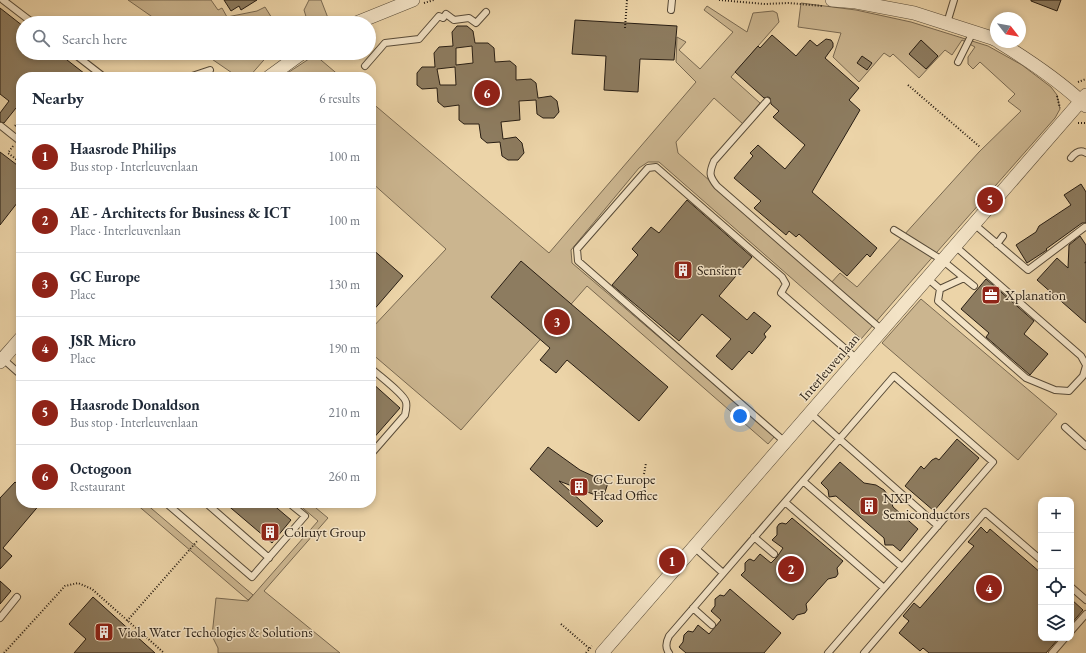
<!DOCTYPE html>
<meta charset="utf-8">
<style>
:root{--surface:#fff;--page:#f6f6f7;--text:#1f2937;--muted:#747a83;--line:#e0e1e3;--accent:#8f2418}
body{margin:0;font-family:"EB Garamond",serif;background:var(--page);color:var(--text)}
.controls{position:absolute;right:12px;bottom:12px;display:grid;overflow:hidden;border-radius:8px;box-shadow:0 2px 6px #0003}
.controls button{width:36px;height:36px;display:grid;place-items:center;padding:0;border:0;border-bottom:1px solid var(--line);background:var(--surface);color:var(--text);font:20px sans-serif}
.compass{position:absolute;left:990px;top:12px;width:36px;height:36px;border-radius:50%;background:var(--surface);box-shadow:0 2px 6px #0003;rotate:121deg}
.you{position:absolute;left:740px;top:416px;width:14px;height:14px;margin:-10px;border:3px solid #fff;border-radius:50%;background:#1a73e8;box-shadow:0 0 0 6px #1a73e833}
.badge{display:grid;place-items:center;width:26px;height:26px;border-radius:50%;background:var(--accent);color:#fff;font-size:13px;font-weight:700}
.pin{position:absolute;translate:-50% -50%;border:2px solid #fff;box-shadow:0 1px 4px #0006}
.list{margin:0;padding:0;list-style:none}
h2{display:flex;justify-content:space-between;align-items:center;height:52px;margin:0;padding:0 16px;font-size:17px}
h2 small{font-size:13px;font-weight:400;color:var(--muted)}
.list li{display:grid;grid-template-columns:26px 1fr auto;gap:12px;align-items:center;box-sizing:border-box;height:64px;padding:0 16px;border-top:1px solid var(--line)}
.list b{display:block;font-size:15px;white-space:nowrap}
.list p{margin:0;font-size:13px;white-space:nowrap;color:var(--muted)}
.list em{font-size:13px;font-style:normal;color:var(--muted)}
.icon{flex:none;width:22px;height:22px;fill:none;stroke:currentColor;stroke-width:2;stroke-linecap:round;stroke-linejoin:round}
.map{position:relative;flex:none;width:1086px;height:653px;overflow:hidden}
.search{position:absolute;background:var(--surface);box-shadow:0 2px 6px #0003;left:16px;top:16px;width:360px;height:44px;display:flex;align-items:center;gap:10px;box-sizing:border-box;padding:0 14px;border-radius:22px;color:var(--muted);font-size:15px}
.panel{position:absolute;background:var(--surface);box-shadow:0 2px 6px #0003;left:16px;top:72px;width:360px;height:436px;border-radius:16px}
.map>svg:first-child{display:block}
.green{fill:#cbb58f;stroke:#796951}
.building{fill:#8d7c60;stroke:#271d13;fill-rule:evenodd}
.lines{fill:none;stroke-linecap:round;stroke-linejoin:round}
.service-casing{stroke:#584b38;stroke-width:8}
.minor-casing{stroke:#584b38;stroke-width:14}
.path{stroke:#271d13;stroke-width:2;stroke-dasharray:1 2;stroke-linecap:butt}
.service{stroke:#f3e3c6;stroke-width:6}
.minor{stroke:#f3e3c6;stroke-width:13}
.labels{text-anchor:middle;stroke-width:3;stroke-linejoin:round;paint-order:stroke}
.poi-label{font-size:14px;fill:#271d13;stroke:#f3e3c6;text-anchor:start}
.street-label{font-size:14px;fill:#271d13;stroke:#f3e3c6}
</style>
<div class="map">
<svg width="1086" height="653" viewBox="0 0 1086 653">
<rect width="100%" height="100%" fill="#ecd4a8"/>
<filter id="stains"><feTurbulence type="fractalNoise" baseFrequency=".005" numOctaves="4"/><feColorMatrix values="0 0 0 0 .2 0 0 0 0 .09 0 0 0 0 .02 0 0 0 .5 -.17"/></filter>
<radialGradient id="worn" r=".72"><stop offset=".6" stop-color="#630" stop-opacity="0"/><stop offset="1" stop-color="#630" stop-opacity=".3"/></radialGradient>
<path class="green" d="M128 0H211L218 10 222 8 227 17 257 11 265 7 275 23H161Z
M309 0H321L328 18 321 23H308L304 10Z
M801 3 856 10 911 22 988 46 1022 65 1051 87 1057 95 1060 109 1055 118C990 192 925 265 861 339L659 162H648L639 168 571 250 572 263 775 436 768 444 587 286 461 430 371 353V329L446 249 371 182V102L549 253 696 82 676 62 677 37 686 42 679 50 700 69 733 32 704 10 707 6 747 32 753 13 773 11 777 13 779 22 731 77 760 103 743 124 714 98 676 142 678 153 829 285 840 273 857 287 979 152 1021 111 1008 101 1015 94 980 62 973 69 968 64V57L975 47 962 40 952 55 945 50 919 78 893 54 890 57 884 53 859 82 833 57 841 33 798 27Z
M203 53H270L249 77H238Z
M315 55 341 77H282L286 74Z
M921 299 1057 414 1018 460 882 343Z
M135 503H145L253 595 248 600Z
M297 503H310L328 518 264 591 340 653H218V648L212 636 216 598 248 601 318 521Z"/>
<path class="building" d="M224 0H257L241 10 239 6 231 11Z
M1031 0H1061L1057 11 1031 1Z
M0 8 23 26V53H58L89 77H21V112L16 108 4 123 0 122V113L9 101 0 94Z
M575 20 677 26 674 60 640 59 638 92 604 90 606 56 572 54Z
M457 26H467L473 31 475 43H488L494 48 495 62 510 61 516 66V80L531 79 536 83 538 98 551 96 557 101 559 112 554 118H543L537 114 536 100 519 101 520 120 501 122 503 139 516 137 522 143 524 153 518 160H508L502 156 500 142 487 143 481 138 479 124H464L459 120V105L444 107 438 102 437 88 422 89 417 85V73L422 67H435L434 53 439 47 453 46 452 32ZM472 46 473 63 456 65V48ZM455 67 456 85H440L437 69Z
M772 35 796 56 810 40 817 46 826 39 831 40 833 43V47L825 58 859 88 849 100 860 110 812 192 877 248 870 257 867 254 847 276 799 234 796 237 789 231 786 235 754 208 761 201 734 178 753 156 750 153 758 145 785 169 805 145 773 117 779 111 771 104 770 98 768 97 764 98 735 72 758 46 760 48Z
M921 40 938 56 926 69 909 54Z
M862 56 872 63 867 70 857 63Z
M0 152 21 168V198L0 225Z
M1081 184 1086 192V223H1082L1046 249 1047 250 1027 263 1016 245 1036 232 1039 226 1071 205 1064 195Z
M687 200 752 257 719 296 747 320 754 312 771 326 764 334 766 337 752 354 749 351 732 370 716 356 731 339 702 314 679 341 612 285 638 255 632 249 651 227 659 233Z
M1080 236 1086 245V323L1037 280 1057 258 1068 268 1069 245Z
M371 248 403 276 371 313Z
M521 261 668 387 639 421 567 360 556 373 540 360 550 348 491 297Z
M986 279 1034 321 1024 334 1048 354 1030 375 986 337 989 333 961 309Z
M371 382 400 408 371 441Z
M957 439 979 458 934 511 905 486 921 466 924 469 932 460 936 458 939 460Z
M548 447 580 470 608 483 603 498 559 481 603 521 597 527 530 469Z
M840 462 864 483 876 485 884 490 890 498 893 507 918 529 900 551 893 545H885L884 538 836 496 829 497 828 490 821 483Z
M15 482 21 487V503H41L3 548 12 556 0 569V498Z
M225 503H271L291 520 272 543Z
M792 518 843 561 837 568 838 574 836 577 828 579 806 604 807 610 805 613 797 615 793 620 741 575 745 571V563L748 560 750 559 754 561 760 554 771 563 777 557 783 548 772 540 777 535V527L779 524 782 523 786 524Z
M981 527 987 533 990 529 1041 573V638H1059L1046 653H929L923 648 920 651 899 633 909 621 903 616 914 603 920 608 974 546 968 542Z
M0 581 11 591 0 604Z
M730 589 781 633 764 653H686L679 647 683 642 684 635 688 631 693 632 698 625 709 634 721 620 711 611 715 606V599L720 595 724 596Z
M93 597 155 653H74L86 639 69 624Z
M1071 599 1083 610 1071 624Z"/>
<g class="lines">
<defs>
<path id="service" d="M3 0 33 23
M671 10 672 0
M947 23 954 0
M73 53 104 77
M958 62 973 32
M365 66 385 43 419 39 439 16 443 18 446 14 454 20 469 18 476 23 486 12
M189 77 210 70
M767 101 714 161C709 173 709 176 717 186L882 330
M1 126 21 142
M1071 158C1075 153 1080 149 1086 153
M974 224 1028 270 1085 227
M894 230 942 260 964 278 940 289 938 301 1026 378 1055 390 1069 391 1083 376 1086 366
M997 244 1003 236
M955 246 1081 356 1086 365
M927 278 940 289
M964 278 974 286
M3 359 21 375
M371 368C378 375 404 394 406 402 407 406 406 411 405 415L371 454
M810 413 938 526
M1065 427 1086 446
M785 442 578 261 577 249 648 168 656 167 782 277 786 284 781 293 857 359
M803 481 902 567
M785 502 884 588
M166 503 252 577 305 516 289 503
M206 503 269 558
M754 537 774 554
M694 547 723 573
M1071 587 1086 600
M693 608 712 625
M0 618 17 597
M1071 631 1086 614
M669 653C665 648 666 642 669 636L894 376 993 462 828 653
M864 653 985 512 1041 560
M1052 653 1065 638"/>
<path id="minor" d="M832 0 856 2 914 13 992 38 996 40
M356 23 413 0
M999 42C1030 61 1060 81 1086 106
M269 77 302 53
M0 362 21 338
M602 653 1086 95"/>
</defs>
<use href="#service" class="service-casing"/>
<use href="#minor" class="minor-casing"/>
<path class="path" d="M719 0 765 4 788 3 822 6
M424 3 434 0
M338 23 345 19
M625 28 627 0
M313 56 318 53
M1078 82 1086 79
M908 85 980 147
M1057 96 1060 108
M1078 123H1086
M15 126 21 119
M13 146 8 153 21 163
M1085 262 1086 263
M644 474 646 463
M127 621 198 540
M561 624 590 649
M4 653 65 586 78 583 92 589 164 653
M586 653 592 646"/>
<use href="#service" class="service"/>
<use href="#minor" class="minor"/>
</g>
<defs>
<symbol id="building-square" viewBox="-11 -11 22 22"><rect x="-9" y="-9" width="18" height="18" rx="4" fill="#8f2418" stroke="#f3e3c6"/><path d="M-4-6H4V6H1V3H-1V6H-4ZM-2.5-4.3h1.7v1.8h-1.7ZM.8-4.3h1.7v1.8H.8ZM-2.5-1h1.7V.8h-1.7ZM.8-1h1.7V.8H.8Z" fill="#fff"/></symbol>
<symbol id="office-square" viewBox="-11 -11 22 22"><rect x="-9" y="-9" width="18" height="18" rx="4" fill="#8f2418" stroke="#f3e3c6"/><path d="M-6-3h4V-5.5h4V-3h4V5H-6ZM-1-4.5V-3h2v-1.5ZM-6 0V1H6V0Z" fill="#fff"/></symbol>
</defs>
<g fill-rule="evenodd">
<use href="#building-square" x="672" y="259" width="22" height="22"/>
<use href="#office-square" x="980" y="284" width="22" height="22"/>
<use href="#building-square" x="568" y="476" width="22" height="22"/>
<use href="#building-square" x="858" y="495" width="22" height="22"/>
<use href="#building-square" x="259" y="521" width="22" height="22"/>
<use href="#building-square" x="93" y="621" width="22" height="22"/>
</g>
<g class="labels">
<g class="poi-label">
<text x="697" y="275">Sensient</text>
<text x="1005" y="300">Xplanation</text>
<text x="593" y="484">GC Europe<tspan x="593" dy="16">Head Office</tspan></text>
<text x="883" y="503">NXP<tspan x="883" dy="16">Semiconductors</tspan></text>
<text x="284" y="537">Colruyt Group</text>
<text x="118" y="637">Viola Water Techologies &amp; Solutions</text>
</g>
<g class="street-label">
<text transform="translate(829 367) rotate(-49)" y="5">Interleuvenlaan</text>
</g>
</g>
<rect width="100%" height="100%" filter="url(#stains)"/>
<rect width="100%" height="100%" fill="url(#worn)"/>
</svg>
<div class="controls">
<button>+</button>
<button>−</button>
<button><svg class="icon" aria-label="locate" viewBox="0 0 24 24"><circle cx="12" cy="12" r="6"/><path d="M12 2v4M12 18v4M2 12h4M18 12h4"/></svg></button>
<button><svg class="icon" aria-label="layers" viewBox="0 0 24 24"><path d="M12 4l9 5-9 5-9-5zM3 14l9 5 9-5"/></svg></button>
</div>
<svg class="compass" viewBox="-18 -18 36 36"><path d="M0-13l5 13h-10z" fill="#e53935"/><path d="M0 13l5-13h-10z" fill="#747a83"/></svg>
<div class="you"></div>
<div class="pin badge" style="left:672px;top:561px">1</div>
<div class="pin badge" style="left:791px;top:569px">2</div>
<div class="pin badge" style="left:557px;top:322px">3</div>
<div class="pin badge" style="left:989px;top:588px">4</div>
<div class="pin badge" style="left:990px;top:200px">5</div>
<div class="pin badge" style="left:487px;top:93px">6</div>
<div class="search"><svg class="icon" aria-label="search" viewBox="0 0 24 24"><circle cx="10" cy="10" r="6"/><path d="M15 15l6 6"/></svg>Search here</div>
<section class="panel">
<h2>Nearby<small>6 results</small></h2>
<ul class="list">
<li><span class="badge">1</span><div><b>Haasrode Philips</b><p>Bus stop · Interleuvenlaan</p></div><em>100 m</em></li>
<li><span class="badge">2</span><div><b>AE - Architects for Business &amp; ICT</b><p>Place · Interleuvenlaan</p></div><em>100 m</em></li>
<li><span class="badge">3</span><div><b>GC Europe</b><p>Place</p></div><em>130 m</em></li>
<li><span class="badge">4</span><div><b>JSR Micro</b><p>Place</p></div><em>190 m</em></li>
<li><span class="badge">5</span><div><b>Haasrode Donaldson</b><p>Bus stop · Interleuvenlaan</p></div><em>210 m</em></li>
<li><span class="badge">6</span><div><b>Octogoon</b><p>Restaurant</p></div><em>260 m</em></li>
</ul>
</section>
</div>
